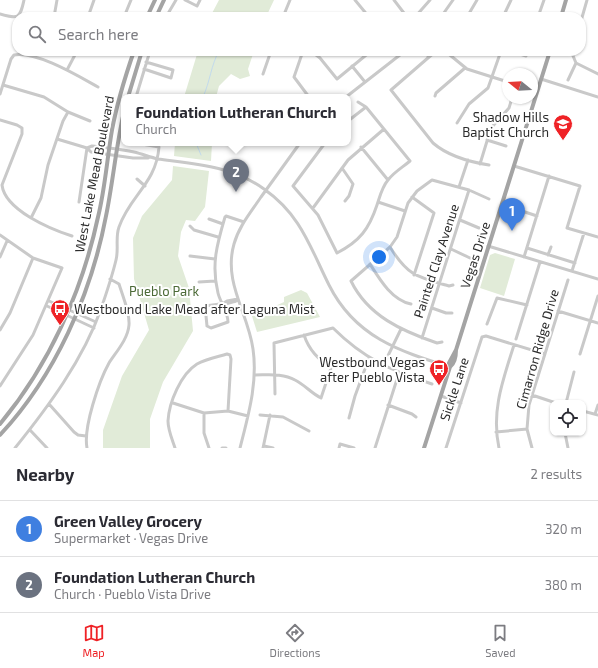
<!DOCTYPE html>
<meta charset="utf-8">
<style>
:root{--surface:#fff;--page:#f7f7f7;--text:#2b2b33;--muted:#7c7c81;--line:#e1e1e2;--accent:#ef2226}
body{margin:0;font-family:"Exo 2",sans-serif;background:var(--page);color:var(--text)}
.controls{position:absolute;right:12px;bottom:12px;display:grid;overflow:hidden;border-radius:8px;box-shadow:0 1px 3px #0004}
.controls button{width:36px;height:36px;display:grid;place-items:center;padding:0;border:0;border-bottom:1px solid var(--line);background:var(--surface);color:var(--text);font:20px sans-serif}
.compass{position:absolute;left:502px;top:68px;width:36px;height:36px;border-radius:50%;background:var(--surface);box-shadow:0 1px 3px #0004;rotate:288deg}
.you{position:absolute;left:379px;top:257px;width:14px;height:14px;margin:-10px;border:3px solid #fff;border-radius:50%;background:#1a73e8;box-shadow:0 0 0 6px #1a73e833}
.badge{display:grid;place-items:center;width:26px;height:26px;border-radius:50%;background:var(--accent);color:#fff;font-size:13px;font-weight:700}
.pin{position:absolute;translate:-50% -33px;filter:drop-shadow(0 1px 2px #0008)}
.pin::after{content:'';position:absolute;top:21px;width:14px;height:12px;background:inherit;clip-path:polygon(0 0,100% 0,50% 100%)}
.popup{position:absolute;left:121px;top:94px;width:230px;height:52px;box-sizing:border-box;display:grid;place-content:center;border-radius:8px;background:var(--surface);filter:drop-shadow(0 1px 3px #0005);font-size:13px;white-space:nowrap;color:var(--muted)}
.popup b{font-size:15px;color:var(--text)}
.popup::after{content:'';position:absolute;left:50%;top:100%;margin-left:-8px;border:8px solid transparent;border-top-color:var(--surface)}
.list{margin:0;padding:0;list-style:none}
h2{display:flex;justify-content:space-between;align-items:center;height:52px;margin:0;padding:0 16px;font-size:17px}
h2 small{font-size:13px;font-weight:400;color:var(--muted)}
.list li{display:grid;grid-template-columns:26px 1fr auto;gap:12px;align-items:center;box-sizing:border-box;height:56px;padding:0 16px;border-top:1px solid var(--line)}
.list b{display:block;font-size:15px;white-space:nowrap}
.list p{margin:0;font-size:13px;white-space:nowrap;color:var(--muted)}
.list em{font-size:13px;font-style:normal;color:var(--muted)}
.icon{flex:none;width:22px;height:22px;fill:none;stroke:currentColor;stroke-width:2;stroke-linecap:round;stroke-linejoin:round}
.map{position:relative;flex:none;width:598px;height:448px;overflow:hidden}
.search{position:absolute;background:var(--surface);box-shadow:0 1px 3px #0004;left:12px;right:12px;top:12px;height:44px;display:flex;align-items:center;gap:10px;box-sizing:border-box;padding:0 14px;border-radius:16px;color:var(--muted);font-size:15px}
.sheet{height:164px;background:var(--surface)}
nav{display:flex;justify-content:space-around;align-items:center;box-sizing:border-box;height:56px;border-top:1px solid var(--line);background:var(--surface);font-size:11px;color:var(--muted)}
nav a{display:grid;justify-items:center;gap:2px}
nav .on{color:var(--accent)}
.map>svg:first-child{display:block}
.green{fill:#e1ebd8}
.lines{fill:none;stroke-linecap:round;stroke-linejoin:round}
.stream{stroke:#c2daed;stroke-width:1}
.minor{stroke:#c9c9c9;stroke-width:3}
.major{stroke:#a4a4a4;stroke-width:4}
.labels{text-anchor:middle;stroke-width:4;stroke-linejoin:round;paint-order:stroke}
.poi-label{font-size:13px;fill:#2c2c2c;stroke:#fff;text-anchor:end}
.street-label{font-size:13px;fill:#2c2c2c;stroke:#fff}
.park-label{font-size:13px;fill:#4c6a37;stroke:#fff}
</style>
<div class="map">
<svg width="598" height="448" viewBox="0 0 598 448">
<rect width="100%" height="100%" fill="#fff"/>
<path class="green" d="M219 0H274L266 17H210Z
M198 51H254L248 69 250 76 240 79 231 74 219 86 216 97H184Z
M175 143H212L211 161 174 156Z
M173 166 209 171 205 207 195 221 186 220 181 232 178 256 189 288 193 331 163 382 150 419V448H103V430L122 376 149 330 134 279 133 238 142 216 172 180Z
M495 253 515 259 504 296 480 288 490 255Z
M301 290 307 293 320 317 257 332 251 313 256 311 258 314 284 302V297Z"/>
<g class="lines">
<path class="stream" d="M203 97C210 82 211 65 219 51
M196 143 201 155"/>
<path class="minor" d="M185 0 197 6 200 0
M355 0 369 17
M394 0 407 17
M562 13 575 17
M0 14C18 19 20 19 24 0
M54 17 57 0
M88 17 94 0
M124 17 131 0
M166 17 176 0
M283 17 290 0
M415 17 430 0
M441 17 453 0
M467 17 477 0
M503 17 511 0
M538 17 544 0
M581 21 587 0
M103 51H108
M303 51 294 77 309 97
M311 51 320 58 337 79 371 51
M424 51 429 57
M436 51 391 90 433 143C448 156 470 162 489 165
M445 51 467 69 508 82
M511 51 526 56 528 51
M576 63 598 74
M352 66 365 82
M144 69 171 78 173 70 146 62
M67 70 77 51
M263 74 271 51
M541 79 598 97
M568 80 576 63 571 51
M3 85 44 97 68 112 90 121
M0 94 11 59 14 55C37 51 78 76 98 87
M435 96 436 93 465 68
M136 97 150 51
M346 97 405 51
M0 120 17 125 22 128V134L2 185C5 210 50 229 72 236
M348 121 366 107
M457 123 469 104 488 88 501 51
M57 139 87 148 91 152 133 158H148
M487 140 506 146
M325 143 293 186 318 215 337 253C360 241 369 229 377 205 380 196 382 187 388 180 394 172 403 167 410 161L366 107 358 102
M361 147 388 180
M87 148 92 146C106 148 121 149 134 152 142 154 150 157 158 159 195 164 232 166 264 189 301 215 310 247 329 285 355 337 399 351 450 367
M480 164 491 128 509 108 512 98
M514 166 580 186 567 228 598 237
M342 168 353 184 349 196 345 201
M137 179 145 186
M459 187 468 160
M412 197 434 213 414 275
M79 202 87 148
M378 202 405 211
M313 208 348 160 384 129
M519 210 537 216
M31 218 41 198 48 165 63 121 68 112
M209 219 223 224
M460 220 479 228
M190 226 194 230 218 237
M0 235 33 258 62 268 33 335 0 386
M488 246 598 279
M390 247C408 276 417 277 449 286L453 285
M527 248 575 263
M451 249 470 258
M548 255 551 247
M190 256 215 259
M0 257 7 241
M524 257 549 176
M370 264C380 280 392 300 411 304
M572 271 584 233
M199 282 215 281
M238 299 236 301C230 303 226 305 220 304L205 306 207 326 211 328 228 322C228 312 220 302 218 293 211 265 217 244 225 217L226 216 244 222
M49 301 96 322
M222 304 227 301 238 299
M47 306 94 328
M432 308 446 313H452
M558 311 598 323
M487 324 497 298 527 305
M0 330 10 313 33 258
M422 338 469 190
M516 339 540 262
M442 342 437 343C402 331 368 316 351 281L390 247 397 237 408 203 417 191 432 180 469 190 489 199
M580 354 598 296
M383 366 401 329
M255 375C268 375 283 373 295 380 305 385 311 393 321 398L331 368C318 359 309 350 304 335
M275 394 274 343 333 328C364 359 392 371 432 384
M532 395 556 403
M441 396 461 403
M173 403 204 413 228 411 248 416
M566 403 574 372
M49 404 74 432 78 435 86 436
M388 405 412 414 416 417
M583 411 598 415
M204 413V433L209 448
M595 414 598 405
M260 415 283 417 309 431
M349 418 355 396 369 358
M30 430 47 448
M496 432 527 429
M565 433 568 448
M264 446 273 448
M15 448C48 407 83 360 101 309 106 294 112 277 116 260 119 249 115 238 119 227 130 195 156 184 159 147L136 143
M87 448C83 428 99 381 109 363 116 352 128 339 129 325 130 312 123 297 119 284L110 279
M175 448C172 439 168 430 168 421 169 402 181 374 197 364 206 359 217 357 227 354L230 355 231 359 228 411
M222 448H226
M240 448C248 416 258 383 253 349 248 313 223 282 234 244 239 226 251 212 261 197 274 179 287 161 300 143
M263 448 270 415
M339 448 340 444 354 448
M375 448 399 373
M446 448 482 337 486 336 545 354
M499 448C491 411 503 380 514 345
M532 448 527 429 529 405 568 280"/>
<path class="major" d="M147 17 155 0
M156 17 164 0
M561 17 566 0
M128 97 142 51
M450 367 449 363 456 350
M0 424C49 365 82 292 98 217 105 189 107 159 112 130 117 103 125 77 134 51
M0 435C55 376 91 295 106 216 113 182 116 146 124 112
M424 448 450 367C455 363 456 356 456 350L550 51"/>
</g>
<defs>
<symbol id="school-pin" viewBox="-11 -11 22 30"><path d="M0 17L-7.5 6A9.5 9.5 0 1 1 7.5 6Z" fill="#ef2226" stroke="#fff"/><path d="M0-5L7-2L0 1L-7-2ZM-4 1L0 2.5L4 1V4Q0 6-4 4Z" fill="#fff"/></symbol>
<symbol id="bus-pin" viewBox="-11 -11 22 30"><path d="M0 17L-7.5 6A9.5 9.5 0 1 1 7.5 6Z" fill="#ef2226" stroke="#fff"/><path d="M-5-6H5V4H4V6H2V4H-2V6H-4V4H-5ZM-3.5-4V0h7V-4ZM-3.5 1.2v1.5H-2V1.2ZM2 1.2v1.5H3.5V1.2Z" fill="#fff"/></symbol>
</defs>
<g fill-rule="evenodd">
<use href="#school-pin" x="552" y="113" width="22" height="30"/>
<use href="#bus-pin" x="49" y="298" width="22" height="30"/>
<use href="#bus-pin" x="428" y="358" width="22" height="30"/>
</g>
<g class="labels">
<g class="poi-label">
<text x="549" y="122">Shadow Hills<tspan x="549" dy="15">Baptist Church</tspan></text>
<text x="74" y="314" text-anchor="start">Westbound Lake Mead after Laguna Mist</text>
<text x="425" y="367">Westbound Vegas<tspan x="425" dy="15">after Pueblo Vista</tspan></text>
</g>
<g class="street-label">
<text transform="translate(94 174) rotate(-79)" y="5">West Lake Mead Boulevard</text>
<text transform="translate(475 255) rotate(-72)" y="5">Vegas Drive</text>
<text transform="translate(436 261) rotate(-72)" y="5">Painted Clay Avenue</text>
<text transform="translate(537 349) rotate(-74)" y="5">Cimarron Ridge Drive</text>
<text transform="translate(454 389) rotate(-72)" y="5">Sickle Lane</text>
</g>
<g class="park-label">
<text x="164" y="296">Pueblo Park</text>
</g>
</g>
</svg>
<div class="controls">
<button><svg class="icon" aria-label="locate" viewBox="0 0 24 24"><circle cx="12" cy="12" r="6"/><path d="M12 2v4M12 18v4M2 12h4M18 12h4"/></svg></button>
</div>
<svg class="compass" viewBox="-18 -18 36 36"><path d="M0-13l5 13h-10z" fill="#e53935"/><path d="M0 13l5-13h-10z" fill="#7c7c81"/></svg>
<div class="you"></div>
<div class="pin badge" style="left:512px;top:231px;background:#3f7fe0">1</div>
<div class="pin badge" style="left:236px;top:192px;background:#6b7280">2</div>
<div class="popup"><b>Foundation Lutheran Church</b>Church</div>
<div class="search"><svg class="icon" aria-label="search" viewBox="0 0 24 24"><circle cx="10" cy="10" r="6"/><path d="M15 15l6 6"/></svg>Search here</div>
</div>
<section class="sheet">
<h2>Nearby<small>2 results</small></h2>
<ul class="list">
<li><span class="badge" style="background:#3f7fe0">1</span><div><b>Green Valley Grocery</b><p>Supermarket · Vegas Drive</p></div><em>320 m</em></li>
<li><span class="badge" style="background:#6b7280">2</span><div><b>Foundation Lutheran Church</b><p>Church · Pueblo Vista Drive</p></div><em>380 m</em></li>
</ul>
</section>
<nav>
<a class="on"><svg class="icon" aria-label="map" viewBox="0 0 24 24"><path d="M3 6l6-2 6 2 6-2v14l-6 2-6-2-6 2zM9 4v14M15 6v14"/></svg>Map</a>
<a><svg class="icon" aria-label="directions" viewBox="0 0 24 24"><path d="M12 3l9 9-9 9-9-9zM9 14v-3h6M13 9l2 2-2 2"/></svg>Directions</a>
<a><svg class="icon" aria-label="saved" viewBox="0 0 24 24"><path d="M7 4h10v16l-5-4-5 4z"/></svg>Saved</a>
</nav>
